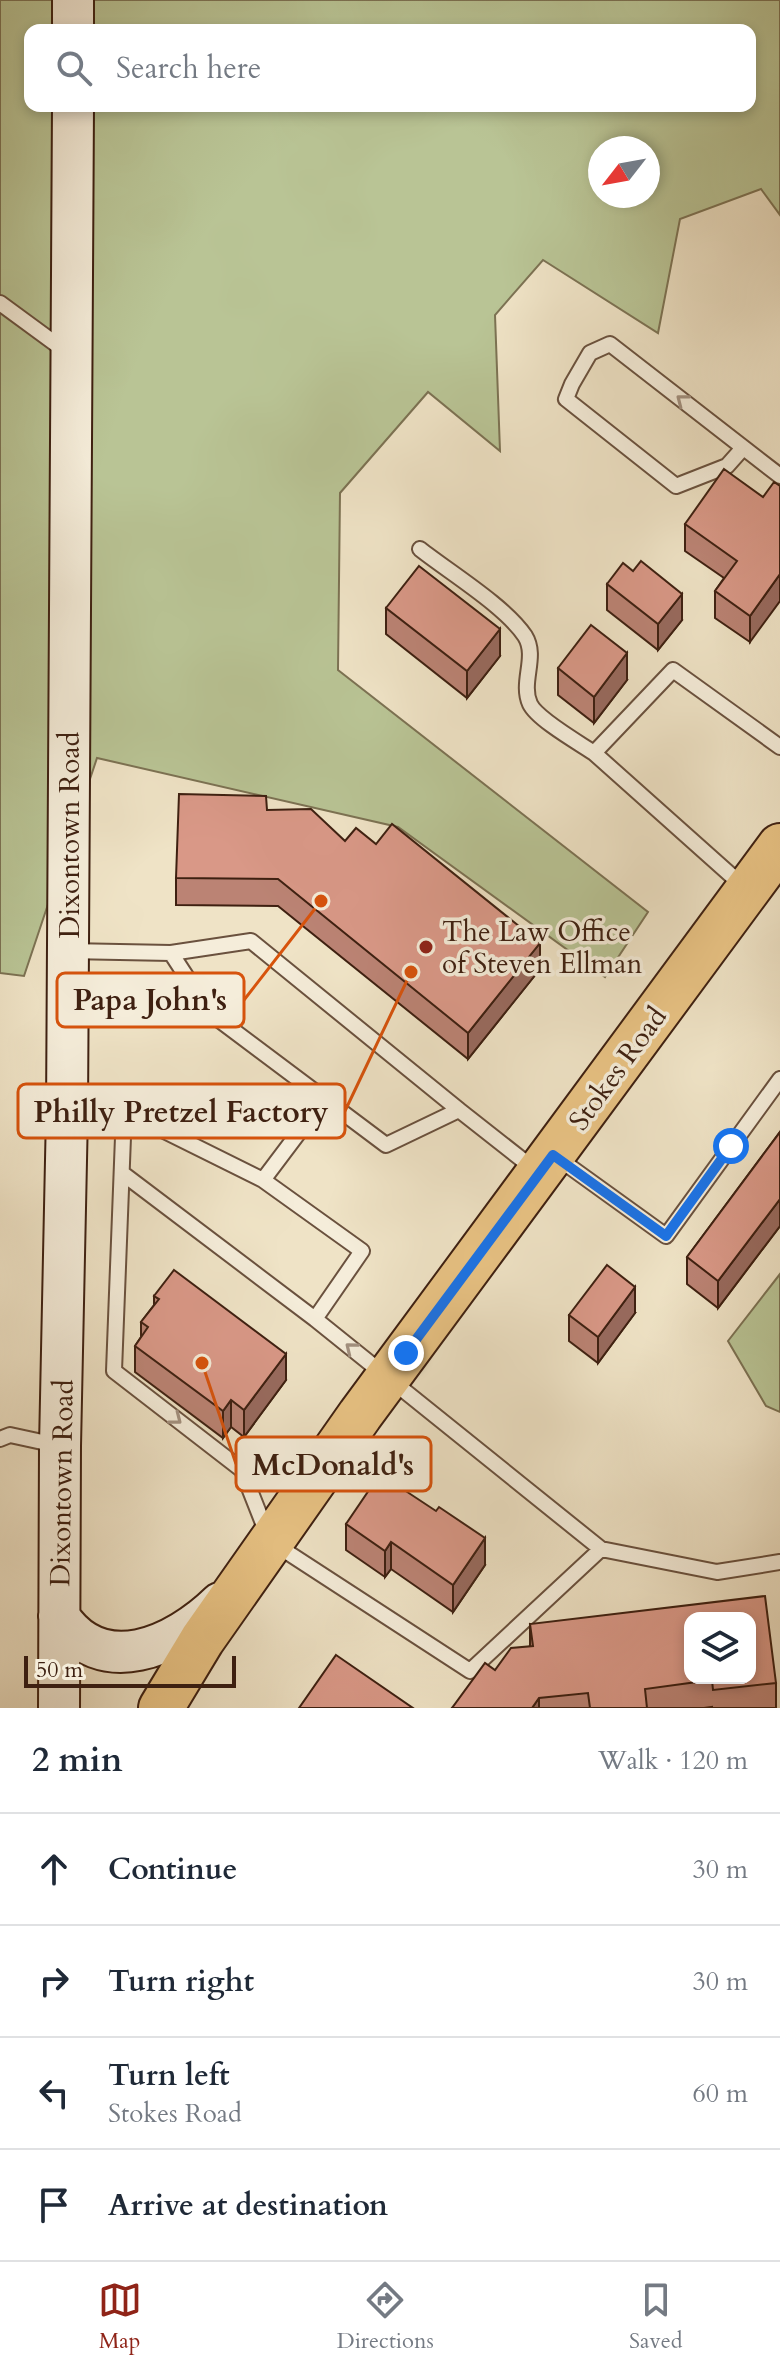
<!DOCTYPE html>
<meta charset="utf-8">
<style>
:root{--surface:#fff;--page:#f2f2f3;--text:#1f2937;--muted:#747a83;--line:#e0e1e3;--accent:#8f2418}
body{margin:0;font-family:Cardo,serif;background:var(--page);color:var(--text)}
.controls{position:absolute;right:24px;bottom:24px;display:grid;overflow:hidden;border-radius:16px;box-shadow:0 4px 12px #0003}
.controls button{width:72px;height:72px;display:grid;place-items:center;padding:0;border:0;border-bottom:2px solid var(--line);background:var(--surface);color:var(--text);font:40px sans-serif}
.compass{position:absolute;left:588px;top:136px;width:72px;height:72px;border-radius:50%;background:var(--surface);box-shadow:0 4px 12px #0003;rotate:239deg}
.scale{position:absolute;left:24px;bottom:20px;width:212px;box-sizing:border-box;padding-left:8px;border:4px solid #3e2011;border-top:0;font-size:22px;line-height:28px;white-space:nowrap;color:#3e2011;-webkit-text-stroke:6px #f5edda;paint-order:stroke}
.stop{position:absolute;width:24px;height:24px;margin:-18px;border:6px solid #1a73e8;border-radius:50%;background:#fff}
.stop.end{background:#1a73e8;border-color:#fff;box-shadow:0 2px 8px #0008}
.list{margin:0;padding:0;list-style:none}
h2{display:flex;justify-content:space-between;align-items:center;height:104px;margin:0;padding:0 32px;font-size:34px}
h2 small{font-size:26px;font-weight:400;color:var(--muted)}
.list li{display:grid;grid-template-columns:52px 1fr auto;gap:24px;align-items:center;box-sizing:border-box;height:112px;padding:0 32px;border-top:2px solid var(--line)}
.list b{display:block;font-size:30px;white-space:nowrap}
.list p{margin:0;font-size:26px;white-space:nowrap;color:var(--muted)}
.list em{font-size:26px;font-style:normal;color:var(--muted)}
.icon{flex:none;width:44px;height:44px;fill:none;stroke:currentColor;stroke-width:2;stroke-linecap:round;stroke-linejoin:round}
.map{position:relative;flex:none;width:780px;height:1708px;overflow:hidden}
.search{position:absolute;background:var(--surface);box-shadow:0 4px 12px #0003;left:24px;right:24px;top:24px;height:88px;display:flex;align-items:center;gap:20px;box-sizing:border-box;padding:0 28px;border-radius:16px;color:var(--muted);font-size:30px}
.sheet{height:552px;background:var(--surface)}
nav{display:flex;justify-content:space-around;align-items:center;box-sizing:border-box;height:112px;border-top:2px solid var(--line);background:var(--surface);font-size:22px;color:var(--muted)}
nav a{display:grid;justify-items:center;gap:4px}
nav .on{color:var(--accent)}
.map>svg:first-child{display:block}
.green{fill:#b9c495;stroke:#7c7253;stroke-width:2;fill-rule:evenodd}
.lines{fill:none;stroke-linecap:round;stroke-linejoin:round}
.lane-casing{stroke:#6a513e;stroke-width:18}
.secondary-casing{stroke:#3e2011;stroke-width:44}
.primary-casing{stroke:#3e2011;stroke-width:48}
.lane{stroke:#f5edda;stroke-width:14}
.secondary{stroke:#f5edda;stroke-width:40}
.primary{stroke:#e8c283;stroke-width:44}
.wall{fill:#bb8374;stroke:#3e2011;stroke-width:2}
.shaded-wall{fill:#986a5e;stroke:#3e2011;stroke-width:2}
.building{fill:#d99887;stroke:#3e2011;stroke-width:2;fill-rule:evenodd}
.oneway{stroke:#a39180}
.route{stroke:#1a73e8;stroke-width:10}
.poi-dot{fill:#8f2418;stroke:#f5edda;stroke-width:3}
.labels{text-anchor:middle;stroke-width:7;stroke-linejoin:round;paint-order:stroke}
.street-label{font-size:28px;fill:#3e2011;stroke:#f5edda}
.poi-label{font-size:28px;fill:#3e2011;stroke:#f5edda;text-anchor:start}
.leader{fill:none;stroke:#d7530c;stroke-width:3}
.callout-dot{fill:#d7530c;stroke:#f5edda;stroke-width:3}
.callout{fill:#f5edda;stroke:#d7530c;stroke-width:3}
.callout-label{font-size:30px;text-anchor:middle;font-weight:bold;fill:#3e2011}
</style>
<div class="map">
<svg width="780" height="1708" viewBox="0 0 780 1708">
<rect width="100%" height="100%" fill="#efe3c6"/>
<filter id="stains"><feTurbulence type="fractalNoise" baseFrequency=".0025" numOctaves="4"/><feColorMatrix values="0 0 0 0 .2 0 0 0 0 .09 0 0 0 0 .02 0 0 0 .5 -.17"/></filter>
<radialGradient id="worn" r=".72"><stop offset=".6" stop-color="#630" stop-opacity="0"/><stop offset="1" stop-color="#630" stop-opacity=".3"/></radialGradient>
<path class="green" d="M0 0H780V215L761 189 680 219 658 333 543 260 495 315 500 451 428 392 340 493 338 670 648 912 605 977 398 827 97 758 24 976 0 973ZM30 30H750V106H30ZM600 148H648V196H600Z
M780 1274V1412L766 1406 728 1341Z"/>
<g class="lines">
<defs>
<path id="lane" d="M0 303 64 350
M743 448 727 466 676 486 566 399 572 384 590 353 610 344 780 476
M420 549C449 572 505 606 525 636 538 657 520 682 530 704 537 719 579 743 594 753
M743 886 594 753 673 670 780 747
M68 951 171 953 210 1013 386 1145 459 1110 534 1169
M171 953 251 941 459 1110
M124 1111 263 1180
M70 1113 124 1111 114 1371 242 1470 270 1541 470 1671 601 1549 717 1572 780 1562
M555 1156 666 1236 780 1079
M122 1173 315 1319 601 1549
M315 1319 362 1251 263 1180 324 1099
M0 1439 10 1435 56 1445"/>
<path id="secondary" d="M73 30V0
M59 1616C101 1681 176 1646 220 1603
M59 1708 60 1446 67 1113 73 106"/>
<path id="primary" d="M161 1708 202 1640 360 1415 780 846"/>
</defs>
<use href="#lane" class="lane-casing"/>
<use href="#secondary" class="secondary-casing"/>
<use href="#primary" class="primary-casing"/>
<use href="#lane" class="lane"/>
<use href="#secondary" class="secondary"/>
<use href="#primary" class="primary"/>
</g>
<path class="wall" d="M763 497 750 642 715 618V591L724 578 685 551V524Z
M607 584 682 620 658 650 607 610Z
M386 608 500 656 467 698 386 634Z
M558 668 627 680 594 723 558 695Z
M267 810 345 841 540 969 468 1059 278 906 176 905V878Z
M780 1132V1226L718 1308 687 1284V1257Z
M154 1296 286 1380 244 1437 231 1427 223 1438 135 1372V1346L141 1337V1322L154 1305Z
M635 1313 598 1363 569 1341V1315Z
M346 1524 485 1565 453 1612 391 1569 385 1577 346 1550Z
M530 1624 776 1683V1708H712V1707L704 1708H452L495 1670 530 1646Z"/>
<path class="shaded-wall" d="M780 574V601L750 642V616Z
M682 594V620L658 650V624Z
M500 629V656L467 698V671Z
M627 653V680L594 723V697Z
M540 943V969L468 1059V1033Z
M780 1199V1226L718 1308V1281Z
M635 1287V1313L598 1363V1337Z
M286 1354V1380L244 1437V1410Z
M231 1400V1427L223 1438V1411Z
M485 1538V1565L453 1612V1585Z
M391 1542V1569L385 1577V1551Z
M539 1698V1708H532Z"/>
<path class="building" d="M724 469 763 497 774 482 780 486V574L750 616 715 591 737 561 685 524Z
M641 561 682 594 658 624 607 584 623 563 633 571Z
M419 566 500 629 467 671 386 608Z
M591 625 627 653 594 697 558 668Z
M179 794 266 796 267 810 311 809 345 841 356 828 376 844 392 824 540 943 468 1033 278 879 176 878Z
M780 1132V1199L718 1281 687 1257Z
M607 1265 635 1287 598 1337 569 1315Z
M174 1270 286 1354 244 1410 231 1400 223 1411 135 1346 148 1327 141 1322 159 1299 154 1296Z
M380 1474 436 1511 439 1507 485 1538 453 1585 391 1542 385 1551 346 1524Z
M765 1596 776 1683 713 1690 712 1680 645 1689 647 1708H590L588 1693 539 1698 532 1708H452L485 1663 495 1670 511 1648 533 1646 530 1624ZM690 1618H750V1678H690Z
M336 1655 413 1708H299Z"/>
<defs><path id="oneway-chevron" d="M-2-3.5L2.5 0L-2 3.5" fill="none" stroke-width="1.6" stroke-linecap="round" stroke-linejoin="round" transform="scale(2)"/></defs>
<g class="oneway">
<use href="#oneway-chevron" transform="translate(682 400) rotate(-142)"/>
<use href="#oneway-chevron" transform="translate(351 1348) rotate(-141)"/>
<use href="#oneway-chevron" transform="translate(176 1419) rotate(38)"/>
</g>
<g class="lines">
<path class="route" d="M406 1353 553 1155 666 1236 731 1146"/>
</g>
<circle class="poi-dot" cx="426" cy="947" r="8"/>
<g class="labels">
<g class="street-label">
<text transform="translate(69 835) rotate(-90)" y="10">Dixontown Road</text>
<text transform="translate(617 1068) rotate(-54)" y="10">Stokes Road</text>
<text transform="translate(61 1483) rotate(-89)" y="10">Dixontown Road</text>
</g>
<g class="poi-label">
<text x="442" y="941">The Law Office<tspan x="442" dy="32">of Steven Ellman</tspan></text>
</g>
</g>
<path class="leader" d="M321 901L244 1000M411 972L345 1111M202 1363L236 1464"/>
<g class="callout-dot">
<circle cx="321" cy="901" r="8"/>
<circle cx="411" cy="972" r="8"/>
<circle cx="202" cy="1363" r="8"/>
</g>
<g class="callout">
<rect x="57" y="973" width="187" height="54" rx="8"/>
<rect x="18" y="1084" width="327" height="54" rx="8"/>
<rect x="236" y="1437" width="195" height="54" rx="8"/>
</g>
<g class="callout-label">
<text x="150" y="1010">Papa John's</text>
<text x="181" y="1122">Philly Pretzel Factory</text>
<text x="333" y="1475">McDonald's</text>
</g>
<rect width="100%" height="100%" filter="url(#stains)"/>
<rect width="100%" height="100%" fill="url(#worn)"/>
</svg>
<div class="controls">
<button><svg class="icon" aria-label="layers" viewBox="0 0 24 24"><path d="M12 4l9 5-9 5-9-5zM3 14l9 5 9-5"/></svg></button>
</div>
<svg class="compass" viewBox="-18 -18 36 36"><path d="M0-13l5 13h-10z" fill="#e53935"/><path d="M0 13l5-13h-10z" fill="#747a83"/></svg>
<div class="scale">50 m</div>
<div class="stop" style="left:731px;top:1146px"></div>
<div class="stop end" style="left:406px;top:1353px"></div>
<div class="search"><svg class="icon" aria-label="search" viewBox="0 0 24 24"><circle cx="10" cy="10" r="6"/><path d="M15 15l6 6"/></svg>Search here</div>
</div>
<section class="sheet">
<h2>2 min<small>Walk · 120 m</small></h2>
<ul class="list">
<li><svg class="icon" aria-label="ahead" viewBox="0 0 24 24"><path d="M12 20V5M6 11l6-6 6 6"/></svg><div><b>Continue</b></div><em>30 m</em></li>
<li><svg class="icon" aria-label="right" viewBox="0 0 24 24"><path d="M7 20v-9h11M14 6l5 5-5 5"/></svg><div><b>Turn right</b></div><em>30 m</em></li>
<li><svg class="icon" aria-label="left" viewBox="0 0 24 24"><path d="M17 20v-9H6M10 6l-5 5 5 5"/></svg><div><b>Turn left</b><p>Stokes Road</p></div><em>60 m</em></li>
<li><svg class="icon" aria-label="arrive" viewBox="0 0 24 24"><path d="M6 21V4h12l-3 4 3 4H6"/></svg><div><b>Arrive at destination</b></div></li>
</ul>
</section>
<nav>
<a class="on"><svg class="icon" aria-label="map" viewBox="0 0 24 24"><path d="M3 6l6-2 6 2 6-2v14l-6 2-6-2-6 2zM9 4v14M15 6v14"/></svg>Map</a>
<a><svg class="icon" aria-label="directions" viewBox="0 0 24 24"><path d="M12 3l9 9-9 9-9-9zM9 14v-3h6M13 9l2 2-2 2"/></svg>Directions</a>
<a><svg class="icon" aria-label="saved" viewBox="0 0 24 24"><path d="M7 4h10v16l-5-4-5 4z"/></svg>Saved</a>
</nav>
